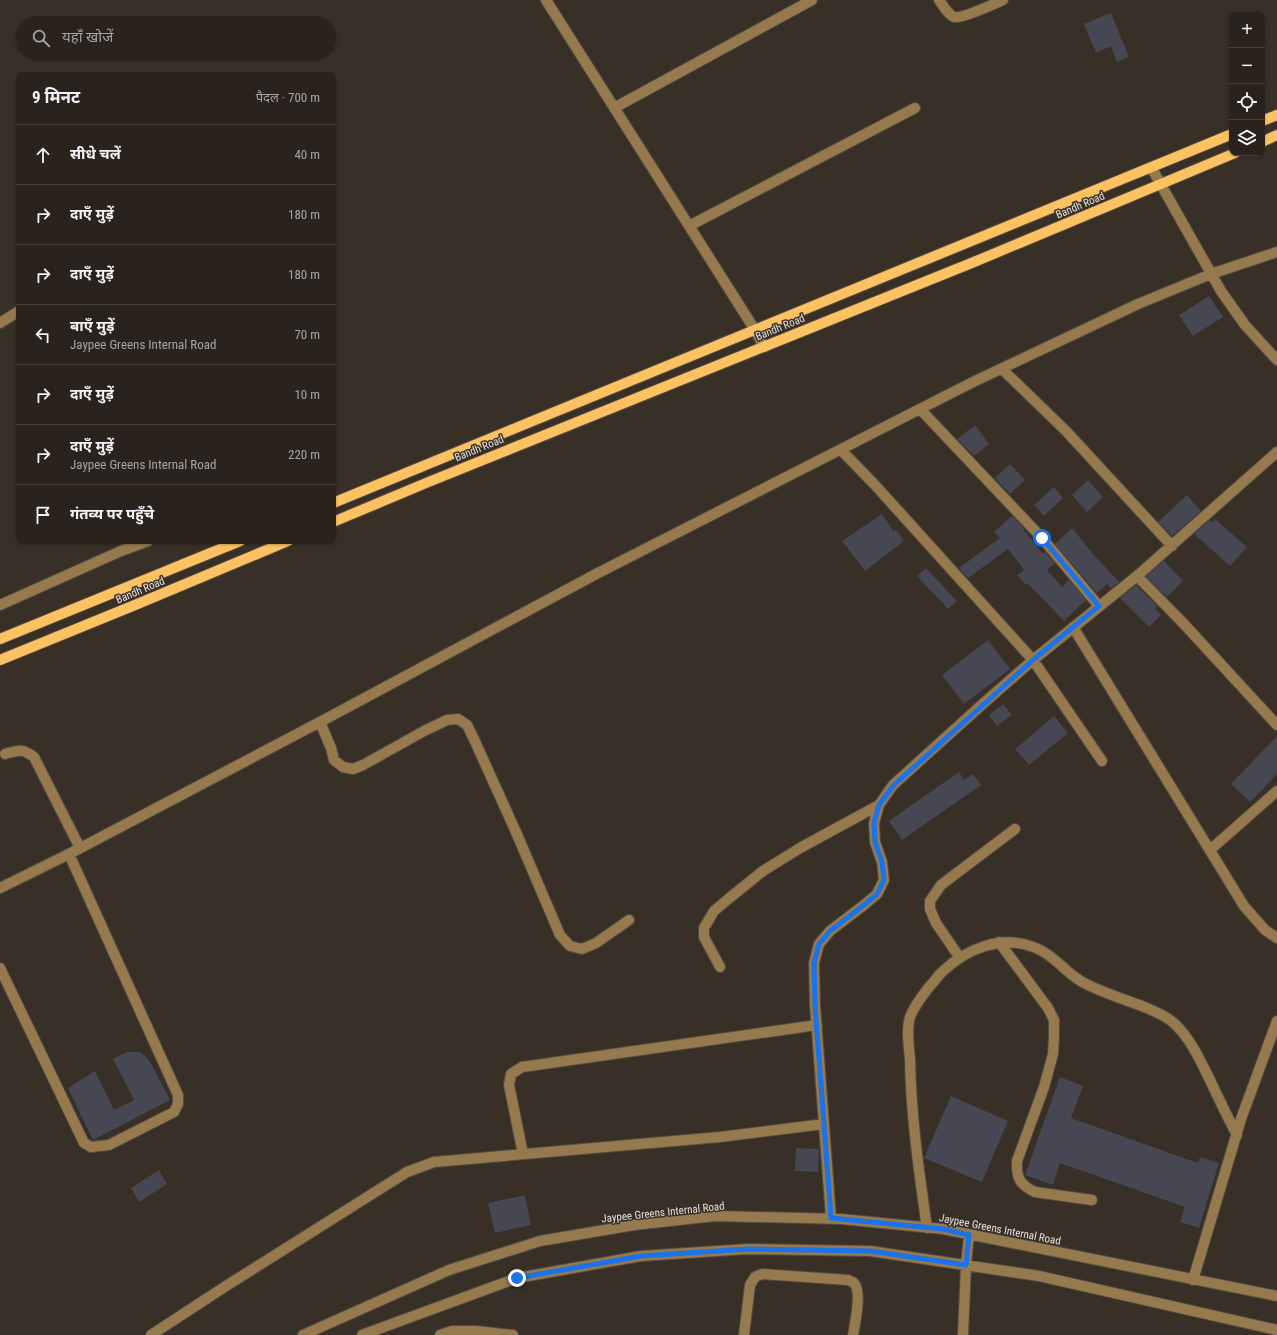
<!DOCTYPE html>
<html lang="hi">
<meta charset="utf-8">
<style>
:root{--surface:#2a231d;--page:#322b26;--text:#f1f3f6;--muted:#a5a4a4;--line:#46403b}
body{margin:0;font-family:"Roboto Condensed","Noto Sans Devanagari",sans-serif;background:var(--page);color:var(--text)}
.controls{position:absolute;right:12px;top:12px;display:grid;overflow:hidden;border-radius:8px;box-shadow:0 1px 3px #0004}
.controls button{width:36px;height:36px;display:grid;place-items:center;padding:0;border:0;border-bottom:1px solid var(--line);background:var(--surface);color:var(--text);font:20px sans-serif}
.stop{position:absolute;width:12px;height:12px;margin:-9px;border:3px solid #1a73e8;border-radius:50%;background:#fff}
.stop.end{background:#1a73e8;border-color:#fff;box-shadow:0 1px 4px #0008}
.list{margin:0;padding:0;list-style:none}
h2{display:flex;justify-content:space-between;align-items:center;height:52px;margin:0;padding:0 16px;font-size:17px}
h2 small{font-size:13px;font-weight:400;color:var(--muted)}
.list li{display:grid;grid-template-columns:26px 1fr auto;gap:12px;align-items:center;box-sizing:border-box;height:60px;padding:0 16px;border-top:1px solid var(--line)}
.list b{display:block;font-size:15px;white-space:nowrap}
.list p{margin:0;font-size:13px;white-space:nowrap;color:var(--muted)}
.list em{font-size:13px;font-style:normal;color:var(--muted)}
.icon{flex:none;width:22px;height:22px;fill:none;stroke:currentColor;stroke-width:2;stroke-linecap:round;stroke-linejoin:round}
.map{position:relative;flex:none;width:1277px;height:1335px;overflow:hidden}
.search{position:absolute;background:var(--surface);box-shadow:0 1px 3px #0004;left:16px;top:16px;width:320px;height:44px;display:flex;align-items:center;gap:10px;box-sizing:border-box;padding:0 14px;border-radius:22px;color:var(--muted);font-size:15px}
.panel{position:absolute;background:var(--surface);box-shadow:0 1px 3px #0004;left:16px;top:72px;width:320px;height:472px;border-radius:8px}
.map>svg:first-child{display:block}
.building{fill:#464752}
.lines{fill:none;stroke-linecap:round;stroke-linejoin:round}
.minor-casing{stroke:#544b44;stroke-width:12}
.major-casing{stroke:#544b44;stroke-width:12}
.minor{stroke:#967a4e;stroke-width:10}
.major{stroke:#fcc160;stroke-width:10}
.route{stroke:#1a73e8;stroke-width:5}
.labels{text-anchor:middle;stroke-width:3;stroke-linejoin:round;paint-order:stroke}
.street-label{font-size:11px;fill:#e5e0db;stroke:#382f27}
</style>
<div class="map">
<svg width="1277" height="1335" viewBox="0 0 1277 1335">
<rect width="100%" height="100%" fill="#382f27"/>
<path class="building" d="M1111 13 1129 57 1117 62 1111 46 1096 53 1084 24Z
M1209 296 1223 317 1193 336 1179 315Z
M975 425 989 444 974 456 957 439Z
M1010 464 1025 480 1010 494 995 478Z
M1088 480 1103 497 1087 512 1072 495Z
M1054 487 1063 498 1044 516 1034 505Z
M1187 495 1201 511 1172 536 1158 522Z
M882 514 894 532 896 530 904 541 865 571 842 541Z
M1012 516 1024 528 1023 529 1043 554 1045 552 1055 563 1047 570 1062 587 1069 580 1086 600 1064 621 1028 584 1026 585 1017 575 1024 570 1008 549 968 578 959 568 1000 538 994 532Z
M1215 519 1247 547 1230 566 1194 534 1210 520 1212 523Z
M1072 528 1093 554 1119 582 1111 588 1107 584 1097 593 1055 544Z
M1164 561 1183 581 1167 597 1146 576Z
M926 568 957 601 948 609 917 576Z
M1136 585 1157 606 1155 608 1161 615 1149 627 1120 598Z
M988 640 1010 669 964 704 942 675Z
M1003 704 1012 715 997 726 989 715Z
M1054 716 1068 733 1029 765 1015 749Z
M1277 736V774L1250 802 1231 784Z
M959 772 964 780 973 774 981 785 902 840 889 821Z
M127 1052H140L149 1060 170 1100 93 1140 68 1088 95 1071 114 1110 134 1100 113 1059Z
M1060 1077 1083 1086 1071 1118 1198 1163 1200 1157 1219 1163 1199 1228 1180 1222 1185 1207 1060 1163 1053 1185 1025 1175Z
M951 1096 1008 1121 982 1182 924 1158Z
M796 1148 819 1149 818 1172 795 1171Z
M159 1170 167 1184 139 1202 131 1188Z
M525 1195 531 1225 495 1233 488 1203Z"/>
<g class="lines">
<defs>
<path id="minor" d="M546 0 755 330 764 347
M939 0C943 5 947 14 954 17 962 19 994 4 1003 0
M614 108 812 0
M1151 167 1221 291 1245 325 1277 360
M689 226 915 108
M0 323 19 311
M1002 369 1066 431 1172 546
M920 409 1042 538 1099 606
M841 450 875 485 1033 660 1102 761
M1277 452 1137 576 1183 623 1277 725
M0 605 121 551 148 541
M1073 627 1244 906 1265 930 1277 938
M320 722 331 748 334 760 343 767 353 769 363 765 424 731 447 720 458 719 467 725 473 737 516 832 560 935 570 946 582 949 596 943 629 920
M5 754C19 750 22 748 34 757L80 848
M1210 850 1277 791
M0 888 69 854 320 722 598 573 973 382 1138 304 1211 274 1277 252
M999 942 1048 1008 1054 1020V1036L1053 1054 1044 1087 1017 1161C1016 1178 1020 1185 1035 1192L1092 1200
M960 958 936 923 930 909V901L941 885 1015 829
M720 967 704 937V928L714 911 727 900 763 871 800 848 879 805
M0 968 84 1143 91 1147 109 1145 174 1112 178 1104V1095L69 854
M523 1154 509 1085 511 1074 522 1067 817 1025
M831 1218 815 1005 814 963 819 944 830 931 864 905 877 894 884 880 882 862 875 842 874 823 879 805 893 785 986 701 1033 660 1137 576
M927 1228C919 1172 911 1116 910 1060 909 1046 906 1030 910 1017 914 1006 922 996 929 987 934 982 938 976 942 972 967 948 1003 934 1036 948 1056 956 1067 975 1086 984 1104 993 1123 999 1142 1006 1154 1011 1167 1016 1176 1025 1191 1040 1200 1060 1209 1078 1218 1097 1227 1116 1237 1135
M1193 1280 1241 1119 1277 1021
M151 1335 226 1286 407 1172 434 1162 720 1137 824 1124
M303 1335 449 1270 540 1241 634 1225 715 1216 841 1219 943 1229 1277 1296
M362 1335 517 1278 641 1256 748 1249 870 1251 1039 1276 1277 1330
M440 1335 452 1331H476L513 1335
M744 1335 750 1285 755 1277 762 1274 848 1280C850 1281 853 1282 854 1283 862 1291 855 1324 853 1335
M963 1335 966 1265 969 1235"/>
<path id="major" d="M1262 121 1277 115
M1262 142 1277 135
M333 503 1232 134
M333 522 426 483 974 262 1235 153
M0 639 240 541
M0 660 135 605 288 541"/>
</defs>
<use href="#minor" class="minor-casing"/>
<use href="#major" class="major-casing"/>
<use href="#minor" class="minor"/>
<use href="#major" class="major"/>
</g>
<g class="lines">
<path class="route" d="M517 1278 641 1256 748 1249 870 1251 966 1265 969 1235 943 1229 831 1218 815 1005 814 963 819 944 830 931 864 905 877 894 884 880 882 862 875 842 874 823 879 805 893 786 1033 660 1099 606 1042 538"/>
</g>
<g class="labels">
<g class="street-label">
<text transform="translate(1080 205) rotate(-23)" y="4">Bandh Road</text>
<text transform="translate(780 327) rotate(-22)" y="4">Bandh Road</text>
<text transform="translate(479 448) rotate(-22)" y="4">Bandh Road</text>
<text transform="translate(140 590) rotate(-23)" y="4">Bandh Road</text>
<text transform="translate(663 1212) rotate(-6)" y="4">Jaypee Greens Internal Road</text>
<text transform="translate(1000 1229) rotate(11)" y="4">Jaypee Greens Internal Road</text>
</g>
</g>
</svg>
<div class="controls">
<button>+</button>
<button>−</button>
<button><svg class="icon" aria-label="locate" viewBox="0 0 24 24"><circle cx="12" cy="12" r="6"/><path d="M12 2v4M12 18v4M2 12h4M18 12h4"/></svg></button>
<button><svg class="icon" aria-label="layers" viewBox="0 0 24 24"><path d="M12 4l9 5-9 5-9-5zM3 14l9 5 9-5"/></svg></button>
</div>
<div class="stop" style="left:1042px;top:538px"></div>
<div class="stop end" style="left:517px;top:1278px"></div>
<div class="search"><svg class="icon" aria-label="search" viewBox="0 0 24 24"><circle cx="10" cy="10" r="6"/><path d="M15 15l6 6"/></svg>यहाँ खोजें</div>
<section class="panel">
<h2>9 मिनट<small>पैदल · 700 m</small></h2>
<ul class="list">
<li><svg class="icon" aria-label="ahead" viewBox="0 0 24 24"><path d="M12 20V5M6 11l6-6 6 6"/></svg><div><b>सीधे चलें</b></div><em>40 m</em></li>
<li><svg class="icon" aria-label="right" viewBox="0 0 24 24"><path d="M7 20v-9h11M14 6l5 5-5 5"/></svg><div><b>दाएँ मुड़ें</b></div><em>180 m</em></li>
<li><svg class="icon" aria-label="right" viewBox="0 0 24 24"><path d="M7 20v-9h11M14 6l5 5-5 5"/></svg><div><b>दाएँ मुड़ें</b></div><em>180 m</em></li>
<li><svg class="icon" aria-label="left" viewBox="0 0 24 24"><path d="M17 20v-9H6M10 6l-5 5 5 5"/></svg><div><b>बाएँ मुड़ें</b><p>Jaypee Greens Internal Road</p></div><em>70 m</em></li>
<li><svg class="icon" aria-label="right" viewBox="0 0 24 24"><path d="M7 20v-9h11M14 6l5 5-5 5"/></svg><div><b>दाएँ मुड़ें</b></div><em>10 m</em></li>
<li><svg class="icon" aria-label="right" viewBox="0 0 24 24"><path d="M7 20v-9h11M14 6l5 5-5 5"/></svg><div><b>दाएँ मुड़ें</b><p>Jaypee Greens Internal Road</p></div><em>220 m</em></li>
<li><svg class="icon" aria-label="arrive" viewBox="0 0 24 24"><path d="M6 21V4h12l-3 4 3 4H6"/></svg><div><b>गंतव्य पर पहुँचे</b></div></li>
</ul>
</section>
</div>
